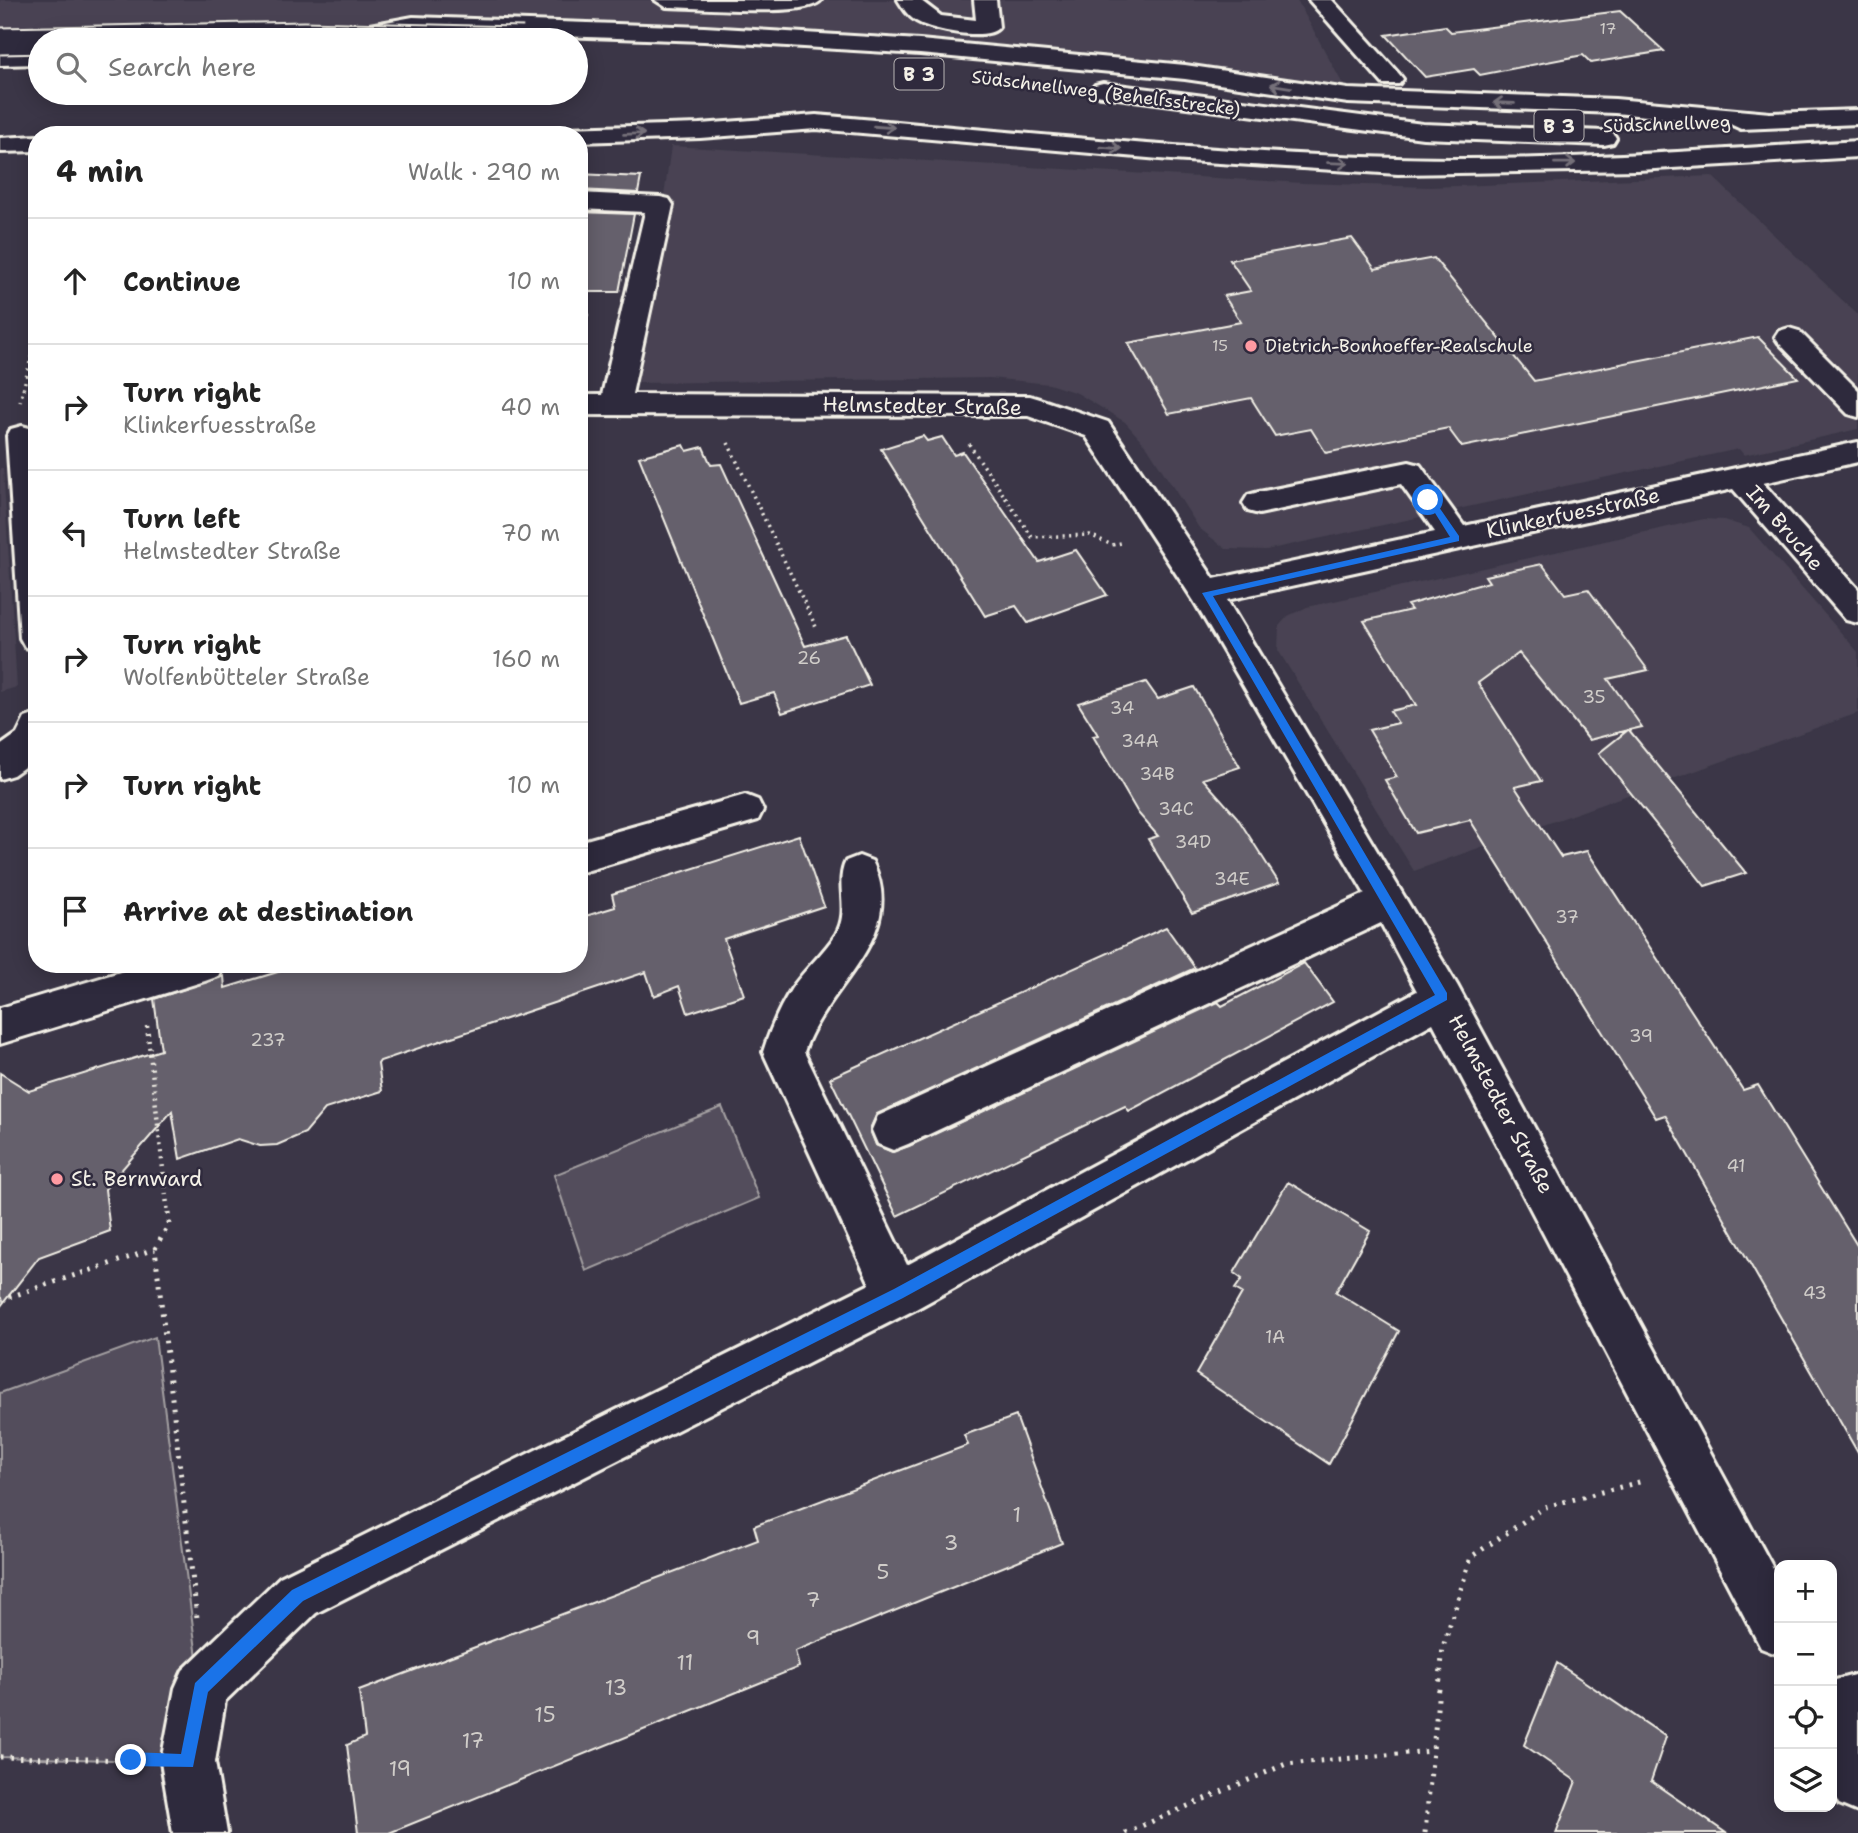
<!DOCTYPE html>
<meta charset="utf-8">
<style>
:root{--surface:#fff;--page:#f6f6f6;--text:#222;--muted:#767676;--line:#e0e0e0}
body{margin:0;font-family:"Shantell Sans",sans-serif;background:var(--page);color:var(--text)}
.controls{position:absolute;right:21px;bottom:21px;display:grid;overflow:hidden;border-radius:14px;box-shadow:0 4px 18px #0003}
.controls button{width:63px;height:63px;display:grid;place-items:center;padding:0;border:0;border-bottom:2px solid var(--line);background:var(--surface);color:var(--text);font:35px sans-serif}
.stop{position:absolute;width:21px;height:21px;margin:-16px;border:5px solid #1a73e8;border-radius:50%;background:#fff}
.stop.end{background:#1a73e8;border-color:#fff;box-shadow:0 2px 7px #0008}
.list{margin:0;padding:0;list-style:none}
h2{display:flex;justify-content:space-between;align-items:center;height:91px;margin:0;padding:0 28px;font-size:30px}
h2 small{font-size:23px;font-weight:400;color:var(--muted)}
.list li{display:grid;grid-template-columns:46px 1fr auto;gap:21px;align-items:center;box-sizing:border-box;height:126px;padding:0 28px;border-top:2px solid var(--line)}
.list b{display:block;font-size:26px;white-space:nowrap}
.list p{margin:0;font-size:23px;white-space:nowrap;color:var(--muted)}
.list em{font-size:23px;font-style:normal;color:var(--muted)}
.icon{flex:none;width:38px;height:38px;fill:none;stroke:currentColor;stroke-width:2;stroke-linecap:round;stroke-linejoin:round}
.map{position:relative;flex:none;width:1858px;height:1833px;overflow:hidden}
.search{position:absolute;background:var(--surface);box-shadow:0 4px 18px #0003;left:28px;top:28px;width:560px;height:77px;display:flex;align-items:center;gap:18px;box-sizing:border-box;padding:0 24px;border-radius:38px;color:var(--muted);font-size:26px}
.panel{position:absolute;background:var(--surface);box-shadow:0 4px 18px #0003;left:28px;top:126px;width:560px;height:847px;border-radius:28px}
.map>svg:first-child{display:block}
.built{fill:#484352}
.green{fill:#534e5c;stroke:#a4a0a2;stroke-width:2}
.building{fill:#65616c;stroke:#f4f1e8;stroke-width:2}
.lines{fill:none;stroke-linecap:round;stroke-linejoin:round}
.minor-casing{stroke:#f4f1e8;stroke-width:6}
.highway-casing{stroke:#f4f1e8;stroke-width:6}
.path-far3{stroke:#f4f1e8;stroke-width:2.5;stroke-dasharray:1 3.5;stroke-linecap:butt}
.path-far2{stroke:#f4f1e8;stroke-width:3.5;stroke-dasharray:2 4.5;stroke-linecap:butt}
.path-far1{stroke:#f4f1e8;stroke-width:4.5;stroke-dasharray:2 5;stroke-linecap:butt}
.path{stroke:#f4f1e8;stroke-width:5;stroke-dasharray:2.5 7;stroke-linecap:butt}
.minor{fill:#2f2a3d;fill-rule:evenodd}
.highway{fill:#2f2a3d;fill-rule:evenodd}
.highway-bridge-casing{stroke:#f4f1e8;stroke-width:29;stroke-linecap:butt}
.highway-bridge{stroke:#2f2a3d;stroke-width:25}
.oneway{stroke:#747079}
.route{fill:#1a73e8}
.poi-dot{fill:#ff9aa2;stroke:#2f2a3d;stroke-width:2.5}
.labels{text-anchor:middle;stroke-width:5;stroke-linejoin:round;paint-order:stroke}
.far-number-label{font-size:16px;fill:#d0cdc9}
.far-street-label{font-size:18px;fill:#f4f1e8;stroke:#2f2a3d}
.far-poi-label{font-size:18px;fill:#f4f1e8;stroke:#2f2a3d;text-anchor:start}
.number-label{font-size:18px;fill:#d0cdc9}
.shield{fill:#2f2a3d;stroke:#b9b5b5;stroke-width:2}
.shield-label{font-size:19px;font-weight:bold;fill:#f4f1e8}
.street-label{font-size:21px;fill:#f4f1e8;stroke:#2f2a3d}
.poi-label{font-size:21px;fill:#f4f1e8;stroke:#2f2a3d;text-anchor:start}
.near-number-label{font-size:21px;fill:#d0cdc9}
</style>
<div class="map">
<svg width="1858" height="1833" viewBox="0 0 1858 1833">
<rect width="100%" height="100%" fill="#3b3647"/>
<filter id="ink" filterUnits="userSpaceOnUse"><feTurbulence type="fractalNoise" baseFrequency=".0143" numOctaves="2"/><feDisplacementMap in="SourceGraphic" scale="14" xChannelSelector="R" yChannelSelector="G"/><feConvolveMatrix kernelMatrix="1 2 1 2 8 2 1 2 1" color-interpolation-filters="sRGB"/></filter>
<g filter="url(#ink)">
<path class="built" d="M0 0H1297L1346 90 904 54 480 31 0 37Z
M671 146 1303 183 1430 187 1712 176 1858 315V429L1744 455 1739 449 1266 550 1226 549 1199 528 1148 448 1125 422 1077 393 1049 384 990 378 638 383Z
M0 468H3L17 687 0 692Z
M1704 519 1724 520 1749 528 1858 652V713L1414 871 1278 650 1279 626 1288 616 1307 607Z"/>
<path class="green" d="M722 1107 759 1198 586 1271 554 1175Z
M155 1337 201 1688 188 1762 0 1757V1393Z"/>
<path class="building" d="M1620 11 1664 51 1591 63 1583 55 1480 75 1474 69 1425 77 1386 35 1445 26 1451 32Z
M579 174 641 177 638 193 579 190Z
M579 212 634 214 619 292H579Z
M1352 238 1375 269 1434 258 1534 381 1758 337 1798 378 1462 447 1448 428 1326 453 1311 429 1275 436 1251 398 1169 414 1128 343 1241 322 1224 296 1251 291 1230 260Z
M923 436 927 441 942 437 954 455 963 452 1039 562 1076 550 1107 595 1028 623 1016 606 985 616 881 449Z
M684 445 687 451 703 447 711 465 721 464 805 646 846 635 870 685 782 713 774 693 739 703 639 457Z
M1542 564 1565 594 1588 589 1648 670 1608 679 1642 727 1629 730 1746 873 1705 886 1599 753 1628 730 1589 740 1519 653 1478 683 1541 781 1515 787 1561 857 1587 851 1743 1090 1758 1085 1858 1247V1453L1665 1115 1656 1118 1470 820 1416 833 1385 780 1397 777 1369 730 1398 723 1390 711 1416 705 1364 621 1411 610 1407 605 1489 582 1485 576Z
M1146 682 1158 699 1194 687 1240 767 1203 779 1237 817 1279 883 1192 913 1148 839 1158 836 1138 813 1093 736 1098 735 1078 703Z
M799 835 824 906 724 939 744 995 688 1013 679 986 654 996 646 972 380 1061 378 1064 382 1091 325 1109 305 1133 277 1145 260 1146 238 1139 180 1159 172 1111 105 1189 110 1231 39 1257 0 1307V1073L29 1091 161 1050 154 999 224 976 225 988 304 964H579V918L615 907 612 894Z
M1166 927 1195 968 877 1114 870 1129 876 1145 892 1152 909 1146 1218 1002 1222 1006 1304 963 1333 1002 1129 1111 1125 1106 897 1216 830 1078Z
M1288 1182 1370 1231 1336 1292 1399 1331 1329 1464 1196 1374 1242 1293 1235 1289 1242 1279 1234 1273Z
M1016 1416 1062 1543 795 1651 799 1667 389 1833H358L347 1745 365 1737 359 1691 758 1540 754 1526 968 1445 964 1435Z
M1557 1663 1666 1737 1651 1781 1726 1833H1556L1576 1781 1524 1745Z"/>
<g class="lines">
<defs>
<path id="minor" d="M655 0H821C809 18 691 7 666 7Z
M898 0H920L941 16 976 20 974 0H996L999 27C989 42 930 30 916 21 908 16 903 8 898 0Z
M1309 0H1332L1399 74 1403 79 1399 84H1383Z
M579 193 660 197 669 199 673 205 632 394 1030 396 1040 399 1108 422 1214 579 1435 532 1401 484 1259 514 1248 511 1243 503 1248 495 1259 492 1409 462 1420 465 1464 526 1858 442V462L1763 483 1858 589V623L1846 620 1733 489 1227 600 1457 985 1779 1579V1655L1761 1648 1433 1023 914 1310 316 1613 225 1701 215 1762 227 1833H173L161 1762 175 1688 183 1670 280 1577 870 1284 763 1052C770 1030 779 1008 792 988 805 969 824 953 836 934 851 909 834 884 846 861L859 856 872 861C910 937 825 986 804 1052L907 1265 1417 991 1381 923 908 1144 893 1150 878 1144 872 1130 878 1116 1365 894 1194 601 1086 436 1028 416 579 415V395H602L645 212 579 209Z
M1789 328 1799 331 1858 390V417L1848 414 1779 343 1775 337 1779 331Z
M22 426 33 429 37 436V650L25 647 20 638 7 436 11 429Z
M37 714V758L13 775 0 779V746L17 734 25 718Z
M745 795 758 800 763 810 758 820 579 873V842Z
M147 964H225L219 976 205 981 0 1044V1008Z
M1858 1674V1812L1839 1804 1832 1789V1681Z"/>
<path id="highway" d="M413 17 704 27 920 40 1185 65 1348 89 1615 99 1770 113 1858 110V124L1741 129 1730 124 1615 113 1348 103 1185 79 920 54 704 41 413 31 361 40 353 38 349 33 353 28Z
M40 50V64L0 65V51Z
M1103 83 1423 124 1604 131 1613 133 1616 138 1613 143 1604 145 1423 138 1095 95 1091 90 1095 85Z
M816 115C1009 131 1203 153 1397 158 1551 163 1705 150 1858 141V157L1638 170 1398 174 1171 160 816 129 700 138 579 142V135H553L556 130 565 128 700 124Z
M37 136V151L0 152V138Z"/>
</defs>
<use href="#minor" class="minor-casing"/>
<use href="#highway" class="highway-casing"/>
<path class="path-far3" d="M579 315H592"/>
<path class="path-far2" d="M20 402 37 334
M728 443 817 629
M969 444 1032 537 1090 535 1112 545 1125 542"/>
<path class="path-far1" d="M147 1026 168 1214"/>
<path class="path" d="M168 1212 169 1224 155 1249 197 1618
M0 1300 155 1249
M0 1757 134 1760
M1125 1833 1286 1764 1431 1751
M1425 1833 1443 1647 1471 1557 1545 1507 1643 1481"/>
<use href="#minor" class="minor"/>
<use href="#highway" class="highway"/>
<defs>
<path id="highway-bridge" d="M0 41 304 35 523 40"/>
</defs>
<use href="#highway-bridge" class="highway-bridge-casing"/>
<use href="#highway-bridge" class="highway-bridge"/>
</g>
<defs><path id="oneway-shaft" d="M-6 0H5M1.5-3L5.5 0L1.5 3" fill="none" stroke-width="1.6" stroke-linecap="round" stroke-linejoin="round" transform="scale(1.75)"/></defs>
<g class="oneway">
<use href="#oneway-shaft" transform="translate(1281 86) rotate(-171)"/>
<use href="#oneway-shaft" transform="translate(1504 103) rotate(-178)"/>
<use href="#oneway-shaft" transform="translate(884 127) rotate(4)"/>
<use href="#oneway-shaft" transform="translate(634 134) rotate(-2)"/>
<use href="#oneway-shaft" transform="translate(1111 148) rotate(5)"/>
<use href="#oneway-shaft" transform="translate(1338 163) rotate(2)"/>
<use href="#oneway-shaft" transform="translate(1565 163) rotate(-1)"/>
</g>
</g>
<path class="route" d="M1425 497H1432L1459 536V541L1213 596 1447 993V1000L903 1298 303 1601 208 1692 193 1767 125 1766V1755L131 1752 181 1754 195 1683 292 1590 894 1289 1435 995 1202 593 1450 537Z"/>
<g class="poi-dot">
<circle cx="1251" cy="346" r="7"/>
<circle cx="57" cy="1179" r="7"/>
</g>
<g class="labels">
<g class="far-number-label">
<text x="1608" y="34">17</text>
<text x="1220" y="351">15</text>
</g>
<g class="far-street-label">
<text transform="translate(1106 93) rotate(7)" y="6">Südschnellweg (Behelfsstrecke)</text>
<text transform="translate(1667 124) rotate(-2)" y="6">Südschnellweg</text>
</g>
<g class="far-poi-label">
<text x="1265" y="352">Dietrich-Bonhoeffer-Realschule</text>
</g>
<g class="number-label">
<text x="809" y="664">26</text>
<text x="1594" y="703">35</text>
<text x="1122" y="714">34</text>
<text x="1140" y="747">34A</text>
<text x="1157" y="780">34B</text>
<text x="1176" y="815">34C</text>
<text x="1193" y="848">34D</text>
<text x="1232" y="885">34E</text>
<text x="1567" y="923">37</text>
<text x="1641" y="1042">39</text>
<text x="268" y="1046">237</text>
<text x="1736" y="1172">41</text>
<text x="1815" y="1299">43</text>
<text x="1275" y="1343">1A</text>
</g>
<g class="shield">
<rect x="894.5" y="58.5" width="49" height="31" rx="5"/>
<rect x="1534.5" y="110.5" width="49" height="31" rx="5"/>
</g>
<g class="shield-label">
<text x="919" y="81">B 3</text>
<text x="1559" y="133">B 3</text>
</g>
<g class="street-label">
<text transform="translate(922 406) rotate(1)" y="7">Helmstedter Straße</text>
<text transform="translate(1573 513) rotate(-12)" y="7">Klinkerfuesstraße</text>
<text transform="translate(1785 528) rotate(49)" y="7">Im Bruche</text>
<text transform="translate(1501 1104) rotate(62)" y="7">Helmstedter Straße</text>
</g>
<g class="poi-label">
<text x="71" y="1186">St. Bernward</text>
</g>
<g class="near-number-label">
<text x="1017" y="1522">1</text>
<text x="951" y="1550">3</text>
<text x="883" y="1579">5</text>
<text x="813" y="1607">7</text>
<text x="753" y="1645">9</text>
<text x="685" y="1670">11</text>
<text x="616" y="1695">13</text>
<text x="545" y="1722">15</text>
<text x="473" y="1748">17</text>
<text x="400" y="1776">19</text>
</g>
</g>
</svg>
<div class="controls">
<button>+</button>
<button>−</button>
<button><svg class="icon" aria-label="locate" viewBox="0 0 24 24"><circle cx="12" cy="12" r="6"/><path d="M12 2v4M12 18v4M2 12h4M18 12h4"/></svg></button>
<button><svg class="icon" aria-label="layers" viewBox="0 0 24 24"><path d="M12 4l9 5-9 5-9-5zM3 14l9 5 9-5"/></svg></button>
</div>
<div class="stop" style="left:1428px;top:500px"></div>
<div class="stop end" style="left:131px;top:1760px"></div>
<div class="search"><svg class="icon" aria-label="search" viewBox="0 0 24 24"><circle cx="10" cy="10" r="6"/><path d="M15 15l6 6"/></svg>Search here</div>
<section class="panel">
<h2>4 min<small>Walk · 290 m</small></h2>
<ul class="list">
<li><svg class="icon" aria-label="ahead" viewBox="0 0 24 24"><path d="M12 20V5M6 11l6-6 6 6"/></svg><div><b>Continue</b></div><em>10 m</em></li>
<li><svg class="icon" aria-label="right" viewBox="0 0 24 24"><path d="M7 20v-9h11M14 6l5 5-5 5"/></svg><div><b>Turn right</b><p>Klinkerfuesstraße</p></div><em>40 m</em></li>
<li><svg class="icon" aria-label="left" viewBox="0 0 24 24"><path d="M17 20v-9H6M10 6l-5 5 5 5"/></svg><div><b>Turn left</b><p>Helmstedter Straße</p></div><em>70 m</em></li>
<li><svg class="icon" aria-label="right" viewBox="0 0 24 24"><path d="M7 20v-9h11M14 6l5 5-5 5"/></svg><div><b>Turn right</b><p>Wolfenbütteler Straße</p></div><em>160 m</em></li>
<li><svg class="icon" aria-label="right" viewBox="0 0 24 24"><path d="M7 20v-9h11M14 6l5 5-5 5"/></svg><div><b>Turn right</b></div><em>10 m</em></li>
<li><svg class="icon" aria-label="arrive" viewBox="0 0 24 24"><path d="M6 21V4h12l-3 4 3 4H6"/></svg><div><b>Arrive at destination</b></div></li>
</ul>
</section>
</div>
